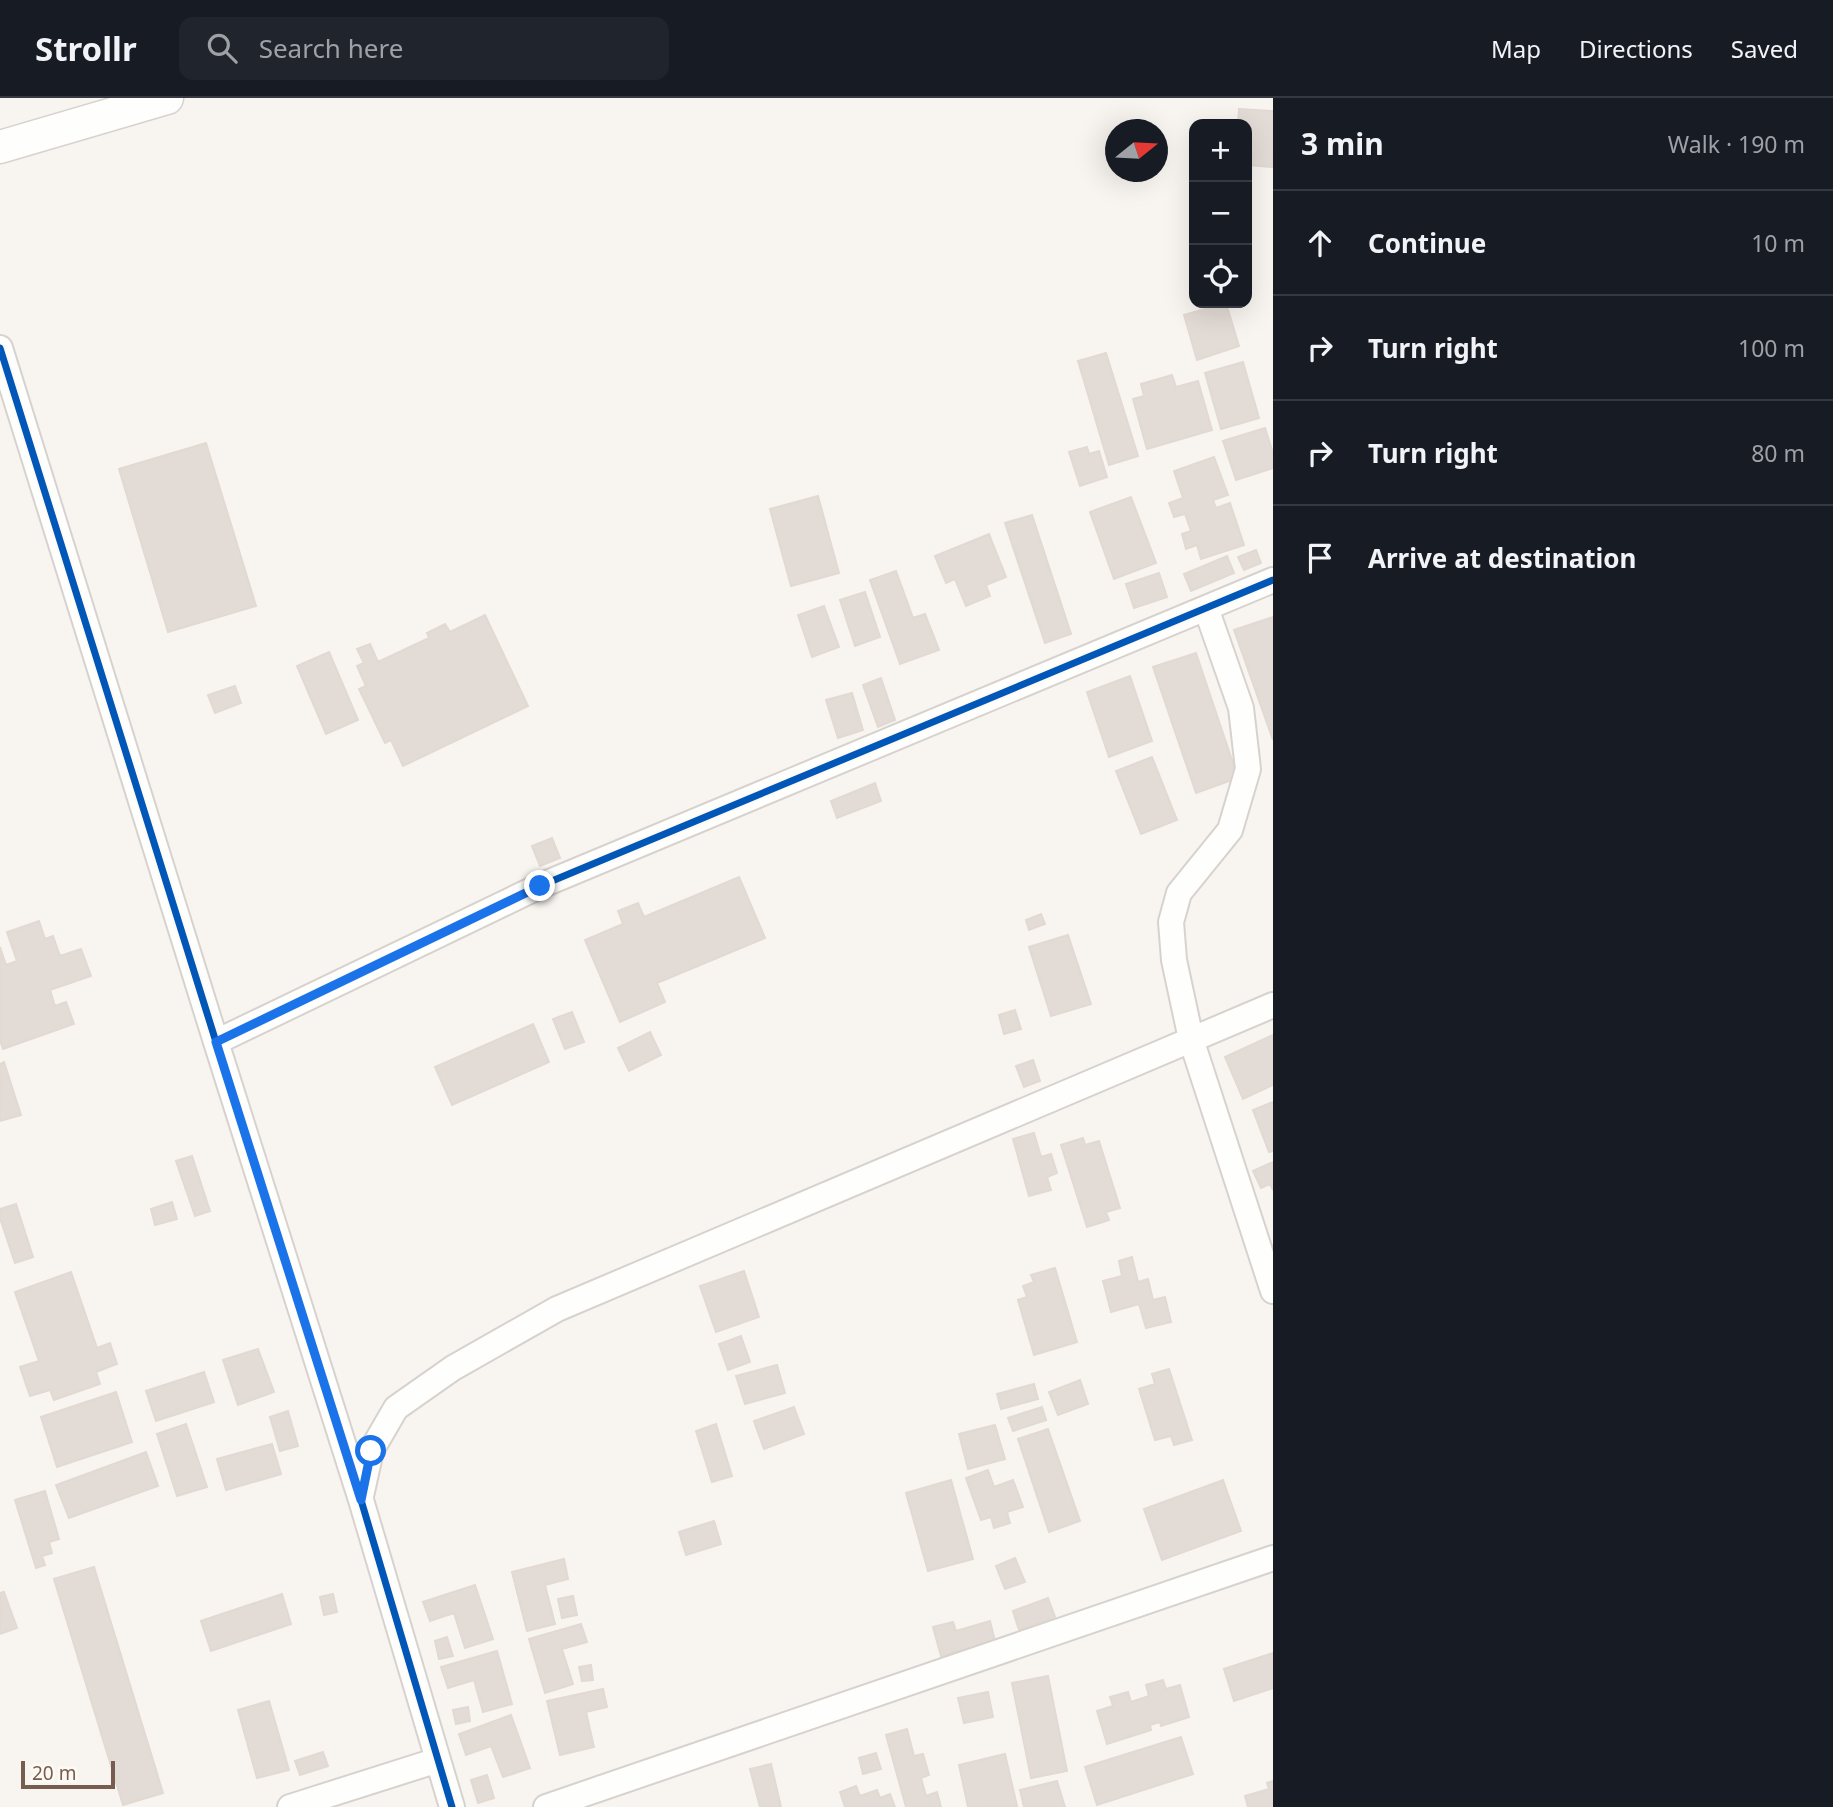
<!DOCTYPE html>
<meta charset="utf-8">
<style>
:root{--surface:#171b24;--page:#20242c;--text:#f1f3f6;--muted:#9ea1a6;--line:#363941}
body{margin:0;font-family:"Noto Sans",sans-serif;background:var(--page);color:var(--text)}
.controls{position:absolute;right:21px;top:21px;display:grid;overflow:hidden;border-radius:14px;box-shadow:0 7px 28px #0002}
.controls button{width:63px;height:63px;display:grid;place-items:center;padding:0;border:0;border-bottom:2px solid var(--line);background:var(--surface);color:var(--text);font:35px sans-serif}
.compass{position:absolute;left:1105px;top:21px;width:63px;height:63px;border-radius:50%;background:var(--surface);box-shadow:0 7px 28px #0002;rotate:72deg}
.scale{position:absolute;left:21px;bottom:18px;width:94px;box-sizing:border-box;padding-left:7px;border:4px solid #775c50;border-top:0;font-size:19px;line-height:24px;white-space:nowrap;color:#775c50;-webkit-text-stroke:5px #fefaf3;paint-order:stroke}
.stop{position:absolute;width:21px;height:21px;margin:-16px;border:5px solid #1a73e8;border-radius:50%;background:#fff}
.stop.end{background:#1a73e8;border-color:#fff;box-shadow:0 2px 7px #0008}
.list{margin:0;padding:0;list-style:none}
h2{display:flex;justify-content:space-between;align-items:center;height:91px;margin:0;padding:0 28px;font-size:30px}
h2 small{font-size:23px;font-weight:400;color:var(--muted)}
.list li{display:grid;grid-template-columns:46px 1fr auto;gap:21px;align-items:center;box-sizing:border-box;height:105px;padding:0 28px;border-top:2px solid var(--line)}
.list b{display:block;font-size:26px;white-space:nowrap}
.list em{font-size:23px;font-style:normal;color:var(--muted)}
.icon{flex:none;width:38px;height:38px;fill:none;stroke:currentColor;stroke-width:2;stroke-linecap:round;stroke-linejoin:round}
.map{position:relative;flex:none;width:1273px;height:1709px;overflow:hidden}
header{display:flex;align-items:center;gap:42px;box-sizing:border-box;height:98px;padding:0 35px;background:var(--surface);border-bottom:2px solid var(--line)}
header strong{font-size:33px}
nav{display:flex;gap:38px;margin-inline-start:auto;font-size:24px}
.search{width:490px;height:63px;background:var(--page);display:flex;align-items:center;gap:18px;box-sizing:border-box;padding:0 24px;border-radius:14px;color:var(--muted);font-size:26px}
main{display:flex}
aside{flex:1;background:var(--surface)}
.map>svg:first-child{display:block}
.building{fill:#e3dbd5;stroke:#e1d9d2;stroke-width:2}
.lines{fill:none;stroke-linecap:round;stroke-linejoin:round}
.minor-casing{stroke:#d8d2ce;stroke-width:28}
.tertiary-casing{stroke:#d8d2ce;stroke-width:35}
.minor{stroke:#fefefd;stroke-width:24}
.tertiary{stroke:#fefefd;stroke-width:32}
.cycleway-casing{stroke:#fefaf3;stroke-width:11}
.cycleway{stroke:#0057b8;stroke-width:7}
.route{stroke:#1a73e8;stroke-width:9}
</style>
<header>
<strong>Strollr</strong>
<div class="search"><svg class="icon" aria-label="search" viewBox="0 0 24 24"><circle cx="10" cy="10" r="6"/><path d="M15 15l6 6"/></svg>Search here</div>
<nav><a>Map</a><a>Directions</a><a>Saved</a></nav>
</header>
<main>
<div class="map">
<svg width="1273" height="1709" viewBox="0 0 1273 1709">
<rect width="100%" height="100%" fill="#f8f5f0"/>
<path class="building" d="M1239 11 1273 13V69L1247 67V26H1238Z
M1226 205 1239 248 1197 262 1184 217Z
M1106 255 1138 358 1109 367 1078 263Z
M1243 264 1259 320 1221 331 1205 275Z
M1172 277 1176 289 1198 283 1212 332 1147 351 1133 301 1144 298 1141 286Z
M1265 330 1273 355V370L1236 382 1223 343Z
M206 345 256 508 168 534 119 371Z
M1087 349 1089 356 1099 353 1107 379 1080 388 1069 354Z
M1214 359 1228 397 1213 402 1216 410 1230 405 1244 447 1201 461 1197 447 1186 451 1182 436 1191 433 1185 416 1174 419 1169 405 1183 400 1174 373Z
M818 398 839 475 791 488 770 411Z
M1131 399 1156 465 1114 481 1090 414Z
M1032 417 1071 536 1045 545 1005 425Z
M989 436 1006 479 986 487 990 498 966 508 955 481 946 485 935 458Z
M1256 452 1261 465 1244 472 1238 459Z
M1227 458 1234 475 1191 493 1184 476Z
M896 473 913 520 925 516 939 552 900 566 870 482Z
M1159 475 1167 499 1134 510 1126 486Z
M865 494 880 539 855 548 840 502Z
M824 508 839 549 812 559 798 517Z
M485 517 528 608 403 668 391 642 385 645 359 591 366 588 357 568 364 565 357 551 370 546 378 564 429 540 427 535 445 526 450 534Z
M1273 519V642L1234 532Z
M329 554 358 622 326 636 297 568Z
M1196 555 1238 680 1196 695 1153 569Z
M1130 578 1152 643 1109 659 1087 594Z
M881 580 895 622 878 629 863 587Z
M235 588 241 605 215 615 208 597Z
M852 595 863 632 838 640 826 602Z
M1152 659 1177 722 1141 736 1116 673Z
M875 685 881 703 837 720 831 703Z
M552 740 560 760 540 768 532 748Z
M739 779 765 840 657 885 665 904 620 924 585 842 623 826 618 813 638 805 644 819Z
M1041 816 1045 826 1029 832 1026 822Z
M39 823 45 841 53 838 60 858 81 851 91 878 50 892 55 908 66 904 74 926 3 951 0 942V849L6 867 17 863 7 834Z
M1068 837 1091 906 1051 918 1029 849Z
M1015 912 1021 931 1004 936 999 917Z
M572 914 584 944 565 951 553 921Z
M533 926 549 964 452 1007 435 969Z
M650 934 661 957 629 973 618 950Z
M1273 937V987L1243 1001 1225 959Z
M1033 962 1040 983 1024 989 1016 968Z
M4 964 21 1017 0 1023V966Z
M1273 1004V1053L1269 1054 1253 1012Z
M1034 1035 1041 1059 1051 1056 1057 1075 1047 1079 1051 1092 1029 1098 1013 1041Z
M1083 1040 1085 1047 1099 1043 1120 1110 1106 1114 1109 1122 1087 1129 1061 1047Z
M192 1058 210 1113 195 1118 176 1063Z
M1273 1064V1092L1270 1086 1261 1090 1253 1073Z
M172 1104 177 1121 155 1127 151 1111Z
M16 1106 33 1159 15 1165 0 1120V1111Z
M1132 1159 1138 1184 1148 1181 1153 1202 1165 1199 1171 1224 1146 1230 1139 1206 1111 1214 1103 1183 1122 1178 1119 1163Z
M1055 1170 1077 1244 1034 1257 1018 1202 1027 1199 1023 1188 1034 1184 1031 1177Z
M744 1173 759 1219 716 1234 700 1188Z
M71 1174 97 1250 110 1245 117 1266 96 1274 100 1286 54 1302 50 1292 30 1298 20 1269 39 1263 15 1194Z
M741 1238 750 1264 728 1272 719 1246Z
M258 1251 274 1294 238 1307 223 1262Z
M777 1267 785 1295 745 1306 736 1278Z
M1169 1271 1192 1342 1174 1347 1171 1338 1155 1342 1139 1291 1155 1286 1152 1276Z
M204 1274 214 1304 156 1323 146 1293Z
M1080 1282 1088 1306 1058 1317 1049 1294Z
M1034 1286 1038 1301 1001 1311 997 1296Z
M116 1294 132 1344 57 1369 41 1319Z
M794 1309 804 1336 764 1351 754 1323Z
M1042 1309 1046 1322 1013 1333 1008 1320Z
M288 1313 298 1348 280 1353 270 1319Z
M186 1326 207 1389 177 1398 157 1336Z
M716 1326 732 1378 712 1384 696 1333Z
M995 1327 1005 1361 968 1371 959 1336Z
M1048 1331 1080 1423 1049 1434 1018 1341Z
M272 1346 281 1376 226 1392 217 1361Z
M146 1354 158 1388 69 1420 56 1387Z
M988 1372 994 1389 1013 1382 1023 1409 1007 1414 1010 1425 994 1430 991 1419 981 1422 966 1380Z
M951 1382 973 1461 928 1473 906 1395Z
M1223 1382 1241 1433 1162 1462 1144 1411Z
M45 1393 59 1441 49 1444 52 1455 42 1458 45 1467 36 1470 15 1402Z
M714 1423 721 1446 686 1457 679 1434Z
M1015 1460 1025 1484 1005 1491 996 1468Z
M564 1461 568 1481 545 1487 555 1526 527 1533 512 1474Z
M94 1469 163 1695 123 1707 54 1481Z
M475 1487 493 1541 465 1550 454 1515 430 1523 423 1504Z
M4 1494 17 1530 0 1536V1495Z
M282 1496 291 1526 211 1553 201 1523Z
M333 1496 337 1514 324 1517 320 1499Z
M573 1498 577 1517 562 1520 558 1501Z
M1048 1500 1055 1519 1019 1532 1013 1513Z
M990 1523 995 1543 941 1558 933 1529 953 1524 956 1533Z
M581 1526 587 1544 562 1551 573 1586 545 1595 529 1541Z
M447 1539 453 1558 439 1561 435 1543Z
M497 1553 512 1606 483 1614 474 1582 448 1590 441 1569Z
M1273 1555V1590L1234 1603 1224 1571Z
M591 1567 593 1582 582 1583 579 1569Z
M1048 1578 1067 1673 1031 1680 1012 1585Z
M1163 1582 1166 1591 1180 1587 1189 1619 1161 1628 1160 1624 1150 1627 1151 1632 1107 1646 1097 1613 1113 1608 1110 1599 1128 1594 1131 1604 1149 1598 1146 1587Z
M603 1591 607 1609 586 1614 594 1649 560 1657 547 1603Z
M988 1594 993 1619 964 1625 958 1600Z
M269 1603 289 1672 257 1680 238 1612Z
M468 1609 470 1623 456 1626 453 1612Z
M511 1617 530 1670 503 1679 491 1648 466 1657 459 1636Z
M907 1631 914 1658 923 1656 929 1677 921 1680 926 1698 937 1694 941 1709H906L886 1637Z
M1181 1639 1193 1676 1097 1707 1085 1669Z
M323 1654 328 1668 300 1677 295 1663Z
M876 1655 881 1671 863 1676 859 1660Z
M1005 1656 1017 1708 968 1709 959 1667Z
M771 1666 781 1709H760L750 1671Z
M487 1677 494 1700 478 1705 471 1682Z
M1057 1683 1065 1709H1024L1020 1692Z
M1273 1683V1709H1248L1245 1698 1269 1691 1267 1685Z
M856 1688 860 1698 877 1692 880 1700 890 1696 895 1709H845L840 1694Z"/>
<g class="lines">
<defs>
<path id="minor" d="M0 250 216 944 361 1402 452 1709
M1206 510 1241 610 1248 671 1230 732 1179 795 1171 824 1174 862 1191 941 1273 1193
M216 944 540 788 1273 482
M361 1398 371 1353 396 1310 453 1270 557 1211 1273 907
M290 1709 438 1662
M546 1709 1273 1460"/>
<path id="tertiary" d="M0 49 167 0"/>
</defs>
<use href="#minor" class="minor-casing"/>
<use href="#tertiary" class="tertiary-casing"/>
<use href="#minor" class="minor"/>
<use href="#tertiary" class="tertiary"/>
<defs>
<path id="cycleway" d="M0 250 216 944 361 1402 452 1709
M216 944 540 788 1273 482"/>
</defs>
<use href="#cycleway" class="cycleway-casing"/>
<use href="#cycleway" class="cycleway"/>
</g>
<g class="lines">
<path class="route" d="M371 1353 361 1402 216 944 540 788"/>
</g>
</svg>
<div class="controls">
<button>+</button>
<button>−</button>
<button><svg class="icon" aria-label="locate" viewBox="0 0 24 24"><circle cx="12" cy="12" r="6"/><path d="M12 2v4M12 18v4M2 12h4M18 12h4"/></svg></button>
</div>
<svg class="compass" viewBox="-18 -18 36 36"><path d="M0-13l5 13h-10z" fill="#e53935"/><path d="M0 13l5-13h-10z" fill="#9ea1a6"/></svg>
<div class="scale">20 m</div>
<div class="stop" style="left:371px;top:1353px"></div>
<div class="stop end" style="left:540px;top:788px"></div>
</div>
<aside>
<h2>3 min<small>Walk · 190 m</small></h2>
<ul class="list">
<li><svg class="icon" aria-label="ahead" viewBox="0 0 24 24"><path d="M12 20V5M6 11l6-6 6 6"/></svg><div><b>Continue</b></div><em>10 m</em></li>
<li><svg class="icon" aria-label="right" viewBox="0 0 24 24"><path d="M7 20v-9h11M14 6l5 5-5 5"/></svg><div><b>Turn right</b></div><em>100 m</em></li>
<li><svg class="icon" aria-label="right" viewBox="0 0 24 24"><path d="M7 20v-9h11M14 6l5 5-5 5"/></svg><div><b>Turn right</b></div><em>80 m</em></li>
<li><svg class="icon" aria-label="arrive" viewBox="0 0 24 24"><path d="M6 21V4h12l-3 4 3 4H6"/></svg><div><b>Arrive at destination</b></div></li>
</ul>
</aside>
</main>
